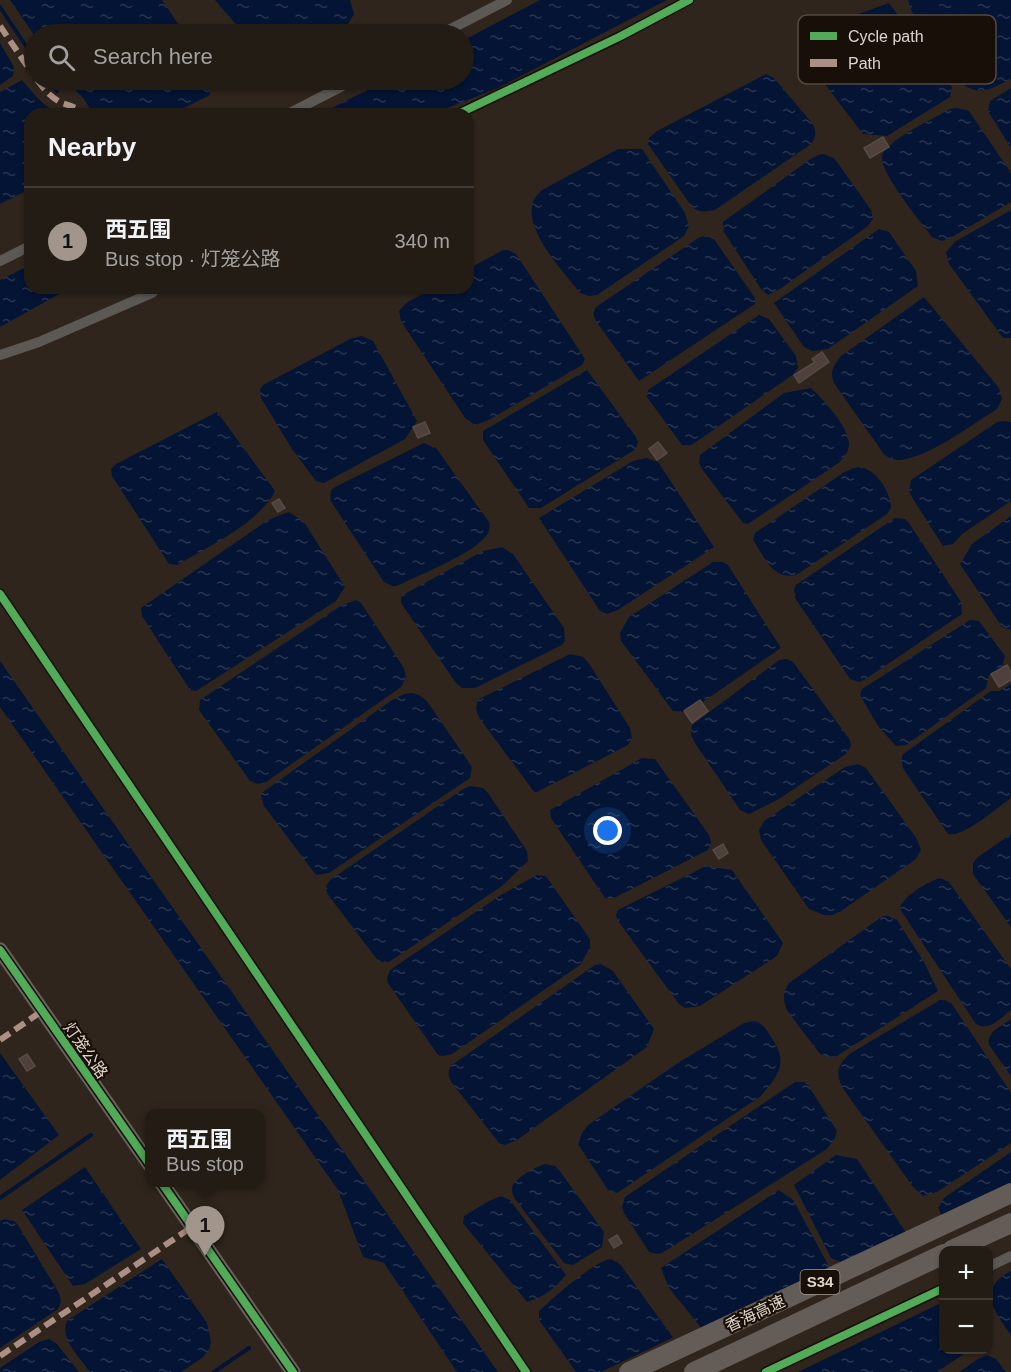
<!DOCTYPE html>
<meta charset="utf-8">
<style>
:root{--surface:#231c15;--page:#2f2922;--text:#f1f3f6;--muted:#a3a1a0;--line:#403a34;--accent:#a2968c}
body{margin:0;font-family:Helvetica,"Noto Sans SC",sans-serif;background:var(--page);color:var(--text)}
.controls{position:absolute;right:18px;bottom:18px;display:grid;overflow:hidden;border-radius:12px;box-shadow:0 2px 4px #0004}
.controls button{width:54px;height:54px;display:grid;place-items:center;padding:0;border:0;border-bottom:2px solid var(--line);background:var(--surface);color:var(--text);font:30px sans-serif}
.you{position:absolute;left:608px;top:831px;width:21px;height:21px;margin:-15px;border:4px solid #fff;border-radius:50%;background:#1a73e8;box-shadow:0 0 0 9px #1a73e833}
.badge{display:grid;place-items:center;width:39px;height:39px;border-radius:50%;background:var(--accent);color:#111;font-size:20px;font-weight:700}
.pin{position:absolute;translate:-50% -50px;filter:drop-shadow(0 2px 3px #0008)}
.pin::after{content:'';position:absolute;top:32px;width:21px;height:18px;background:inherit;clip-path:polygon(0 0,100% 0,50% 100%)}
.popup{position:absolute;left:145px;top:1109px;width:120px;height:78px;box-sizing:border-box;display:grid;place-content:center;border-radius:12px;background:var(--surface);filter:drop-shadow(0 2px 4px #0005);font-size:20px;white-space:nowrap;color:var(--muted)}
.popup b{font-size:22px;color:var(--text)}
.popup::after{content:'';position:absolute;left:50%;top:100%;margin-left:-12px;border:12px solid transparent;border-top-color:var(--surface)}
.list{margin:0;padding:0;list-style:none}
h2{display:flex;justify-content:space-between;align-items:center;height:78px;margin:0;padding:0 24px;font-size:26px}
h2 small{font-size:20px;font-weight:400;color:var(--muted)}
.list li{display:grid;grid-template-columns:39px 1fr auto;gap:18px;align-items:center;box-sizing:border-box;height:108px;padding:0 24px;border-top:2px solid var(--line)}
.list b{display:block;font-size:22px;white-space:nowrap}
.list p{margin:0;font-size:20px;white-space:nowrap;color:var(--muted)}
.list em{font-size:20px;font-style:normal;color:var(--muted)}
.icon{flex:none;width:33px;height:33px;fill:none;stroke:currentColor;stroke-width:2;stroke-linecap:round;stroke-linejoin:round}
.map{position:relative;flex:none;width:1011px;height:1372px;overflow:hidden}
.search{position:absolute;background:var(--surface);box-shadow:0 2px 4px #0004;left:24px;top:24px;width:450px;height:66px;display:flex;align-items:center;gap:15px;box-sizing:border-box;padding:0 21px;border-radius:33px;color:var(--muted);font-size:22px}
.panel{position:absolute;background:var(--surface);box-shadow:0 2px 4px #0004;left:24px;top:108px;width:450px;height:186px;border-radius:18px}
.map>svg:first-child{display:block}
.water{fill:url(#water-ripples)}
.pier{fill:#2f251c}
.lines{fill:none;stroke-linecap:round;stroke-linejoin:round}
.stream{stroke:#041434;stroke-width:4}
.building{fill:#4f403b;stroke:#564c47;stroke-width:1.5}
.street{stroke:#5c5854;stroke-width:10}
.secondary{stroke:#68635e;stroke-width:15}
.highway{stroke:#645c57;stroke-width:20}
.quiet{stroke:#ac8f84;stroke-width:6;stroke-dasharray:12 6;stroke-linecap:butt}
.cycleway-casing{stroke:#180f08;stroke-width:11}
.cycleway{stroke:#51ab58;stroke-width:8}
.labels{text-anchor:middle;stroke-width:4.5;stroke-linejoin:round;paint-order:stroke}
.shield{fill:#180f08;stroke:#a4988f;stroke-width:1.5}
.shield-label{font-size:15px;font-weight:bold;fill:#e0d3c9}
.street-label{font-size:16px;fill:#e0d3c9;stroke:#180f08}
.key{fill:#180f08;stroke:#544a42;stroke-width:1.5}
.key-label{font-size:16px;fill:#e0d3c9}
</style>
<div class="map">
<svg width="1011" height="1372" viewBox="0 0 1011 1372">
<defs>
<pattern id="water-ripples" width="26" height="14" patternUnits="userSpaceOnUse" patternTransform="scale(1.5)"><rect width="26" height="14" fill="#041434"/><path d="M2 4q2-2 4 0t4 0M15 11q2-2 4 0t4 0" fill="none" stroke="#283550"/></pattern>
</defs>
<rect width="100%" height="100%" fill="#2f251c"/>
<path class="water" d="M10 0H162L185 34 34 35Z
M215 0H350L354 14 348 24 329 34H244Z
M540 0H667L498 88 432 114H320L387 80H464V40Z
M908 0H1011V79C994 87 981 97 964 85L912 12Z
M889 3 952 87 950 97 887 136 863 134 808 62C804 53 803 47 811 41L850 17Z
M0 43 14 67 13 76 0 85Z
M766 74 774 78 812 123C816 131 817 136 811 144L715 210C705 212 700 213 692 207L648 144 649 138 657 131Z
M22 80C34 94 45 109 62 114H30V189L0 204V92Z
M66 80H208L210 95 172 114H93L84 99Z
M1011 88V148L988 111 990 101Z
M957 108 969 111 1011 173V202L952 237 942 241 932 237C922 224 878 170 882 156 886 140 935 118 950 109Z
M618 149H642L685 213 689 226 684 236 597 295 589 296 580 293C564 272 527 234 532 206 533 199 537 195 542 190Z
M824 154 835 159 871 210 873 219 868 226 780 289 768 295 761 289 724 232 723 222 809 160 818 155Z
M1011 210V338H1003L949 264 946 252 956 241Z
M879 229 889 232 916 271 918 286 828 349 812 351 804 347 774 303Z
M705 236 714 239 755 298V304L639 381 596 321C593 315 593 312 596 307L700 237Z
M503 250H508L516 254 585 359 582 365 489 420 475 425 465 418 401 321 399 311 406 303 433 288H468V269Z
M30 265V288H70L0 327V280Z
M924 297 999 388 1002 399 997 409C973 424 928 458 900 460 893 460 888 458 883 453L834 383C829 371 834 366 841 356Z
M759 315 769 319 796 356 798 368 794 374 696 442 691 445H682L647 397 648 390Z
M362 336 373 341 417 421 405 439 324 483 316 481 292 449 261 398 260 389 263 385 350 339Z
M587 370 636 437 638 442 636 449 541 508H529L483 440V431Z
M811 388C823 399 850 428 849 445 849 451 844 457 840 462L748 524 743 523 702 469 699 463 700 455 784 393Z
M217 412 275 491C259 523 209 546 177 565L169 564 112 476 111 469 116 464Z
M1003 421 1011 422V501L962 534 953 544 943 546 913 499 909 491 911 480 997 422Z
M424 443 436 448 489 522C490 528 490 531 486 536 471 555 421 574 397 586H392L384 582 330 500 331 490 335 487Z
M646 458 658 462 714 547 618 610 607 614 600 611 539 518 633 461Z
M861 467C877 471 891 492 891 508L887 514 796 575C772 580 765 557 753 540L755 533 843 473 853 468Z
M289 512 304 522 345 587 336 601 196 691 190 690 142 616 141 608 268 520Z
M1011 516V630L1002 627 960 564 972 544Z
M895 518 905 519 909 523 961 602 962 614 864 680 859 682 850 679 795 598 794 589 796 585Z
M502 547 513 554 564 628 565 641 562 645 475 688H462L456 683 401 603V596L483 551Z
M713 562H723L728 565 781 648 688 712 673 711 621 641 620 633 629 617Z
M356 600 361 603 404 668 406 677 401 687 266 782 258 784 250 781 199 710 200 700 342 605Z
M970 620 979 621 1005 656 1002 667 989 675 986 688 906 745 896 746 878 726 860 695 862 689Z
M570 654 583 657 588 662 630 728 632 738 628 745 535 793 480 719C476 711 475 706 479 699Z
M787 659 793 662 850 740 851 746 846 754 779 799 749 814 740 810 695 743 691 735 692 725 779 660Z
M0 661 498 1372H457L384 1263 363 1257 338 1190 0 707Z
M1011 684V798C997 808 963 838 948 834L904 770 902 764V755L991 691H999Z
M412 693 419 695 427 701 472 767 470 778 329 873 316 875 264 806 261 796 263 792 392 700 404 694Z
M642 758 655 759 709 835 711 843 708 850 614 898H605L551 818 550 810Z
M858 764 866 768 917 839 921 850 916 859 841 911 832 915H824L809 909 761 840 759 830 764 821 845 767Z
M470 786 483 788 488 793 527 851 528 861 502 886 389 962H379L329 896C325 890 325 886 330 880L463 789Z
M1011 834V927L973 874V863L978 857Z
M706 866 732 870 783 943 777 956 700 1006 685 1008 679 1004 618 921 616 915 618 910Z
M537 875 545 876 548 879 590 939V948L580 965 452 1054 443 1056 438 1055 388 983 387 978 390 970 501 895Z
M940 878 949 882 1011 969V1010C1001 1018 988 1032 976 1024L900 909C901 897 929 881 940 878Z
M883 916H888L897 920 924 962 938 991 837 1056 830 1057 820 1054 788 1012C783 1001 782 993 789 983Z
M601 964 613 971 654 1029 647 1047 517 1140 505 1145 499 1143 452 1083C448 1076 447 1072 452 1065L595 965Z
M940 1000H945L952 1004 1011 1093V1143L937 1192 923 1196 913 1187 842 1087C835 1071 838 1064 851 1053Z
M1011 1019V1076L989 1045C986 1032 1002 1026 1011 1019Z
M754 1021C763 1023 766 1029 771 1037 789 1062 779 1075 761 1096L617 1193 608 1190 578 1144 582 1133 588 1125 678 1063 744 1023Z
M0 1053 59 1135 0 1180Z
M795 1082H804L808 1085 837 1131 835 1138 827 1149 662 1253 657 1254 649 1252 624 1213 622 1207 625 1197Z
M1011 1152V1187L943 1218 938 1208 944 1198Z
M836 1155 857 1159 907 1234 843 1263 831 1258 794 1185Z
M546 1164 555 1166 559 1170 604 1232 602 1247 573 1265 564 1263 515 1199C513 1195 512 1193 512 1188 514 1178 537 1166 546 1164Z
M85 1167 141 1249 85 1284 73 1286 22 1210Z
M779 1190 793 1200 831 1270 703 1330 669 1288 661 1268Z
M501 1196 510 1200 566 1275C554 1289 544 1297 527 1302L463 1223 464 1216 489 1201Z
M4 1219 14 1221 18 1225 59 1293 61 1301 58 1309 0 1348V1221Z
M162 1259 207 1323 211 1342 209 1350 202 1358 181 1372H90C81 1359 57 1336 68 1320Z
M611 1259 620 1264 677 1343 618 1372H576L539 1320V1311C555 1297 592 1262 611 1259Z
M1011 1271V1335C994 1311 976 1289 1011 1271Z
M943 1302 944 1350H970L937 1372H798Z
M49 1339 57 1344 79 1372H0V1368L39 1342Z
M987 1355 996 1359 1006 1372H959L978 1359Z"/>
<path class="pier" d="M676 1336 680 1342 625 1372H601Z"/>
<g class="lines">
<path class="stream" d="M0 7 34 58
M49 80 57 91
M0 1198 91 1135
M214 1372 249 1348"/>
</g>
<path class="building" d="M883 137 889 147 870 158 864 148Z
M822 352 829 362 799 383 794 375 815 362 812 359Z
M425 422 430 433 418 438 413 427Z
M658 442 667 453 657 460 649 449Z
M279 499 285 508 278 512 272 503Z
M1007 665 1011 672V680L999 687 991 674Z
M700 700 708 711 692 723 684 711Z
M723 844 728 853 719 859 713 850Z
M27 1054 35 1066 27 1071 19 1059Z
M617 1235 622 1243 614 1248 609 1240Z"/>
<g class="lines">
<path class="street" d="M441 34 507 0
M288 114 354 80
M458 114 619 37 689 0
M0 261 30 246
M0 355 39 342 152 293 157 288
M0 594 526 1372
M988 1267 1011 1256
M766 1372 944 1288"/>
<path class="secondary" d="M0 950 150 1165
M161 1182 293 1372"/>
<path class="highway" d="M952 1250 1011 1223
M629 1372 1011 1193
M694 1372 944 1254"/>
<path class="quiet" d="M0 26 34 76
M37 80C44 89 51 98 62 103 71 106 78 108 85 114
M0 1040 42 1011
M0 1356 192 1227"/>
<defs>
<path id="cycleway" d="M458 114 619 37 689 0
M0 594 526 1372
M0 950 150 1165
M161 1182 293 1372
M766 1372 944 1288"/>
</defs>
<use href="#cycleway" class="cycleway-casing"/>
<use href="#cycleway" class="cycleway"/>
</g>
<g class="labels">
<rect class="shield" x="800.5" y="1270" width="39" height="24" rx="4.5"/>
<g class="shield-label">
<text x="820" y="1287">S34</text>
</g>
<g class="street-label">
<text transform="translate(86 1050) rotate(55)" y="6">灯笼公路</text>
<text transform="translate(755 1313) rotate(-25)" y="6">香海高速</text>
</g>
</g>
<rect x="798" y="15" width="198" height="69" rx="9" class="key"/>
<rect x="810" y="32" width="27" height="8" fill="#51ab58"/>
<rect x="810" y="59" width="27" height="8" fill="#ac8f84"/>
<g class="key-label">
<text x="848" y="42">Cycle path</text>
<text x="848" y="69">Path</text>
</g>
</svg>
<div class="controls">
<button>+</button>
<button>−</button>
</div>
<div class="you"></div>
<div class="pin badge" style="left:205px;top:1256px">1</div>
<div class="popup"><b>西五围</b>Bus stop</div>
<div class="search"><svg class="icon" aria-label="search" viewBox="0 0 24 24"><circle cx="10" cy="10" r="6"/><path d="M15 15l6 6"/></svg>Search here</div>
<section class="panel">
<h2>Nearby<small></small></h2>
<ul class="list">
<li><span class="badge">1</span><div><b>西五围</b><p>Bus stop · 灯笼公路</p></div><em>340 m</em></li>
</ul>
</section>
</div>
